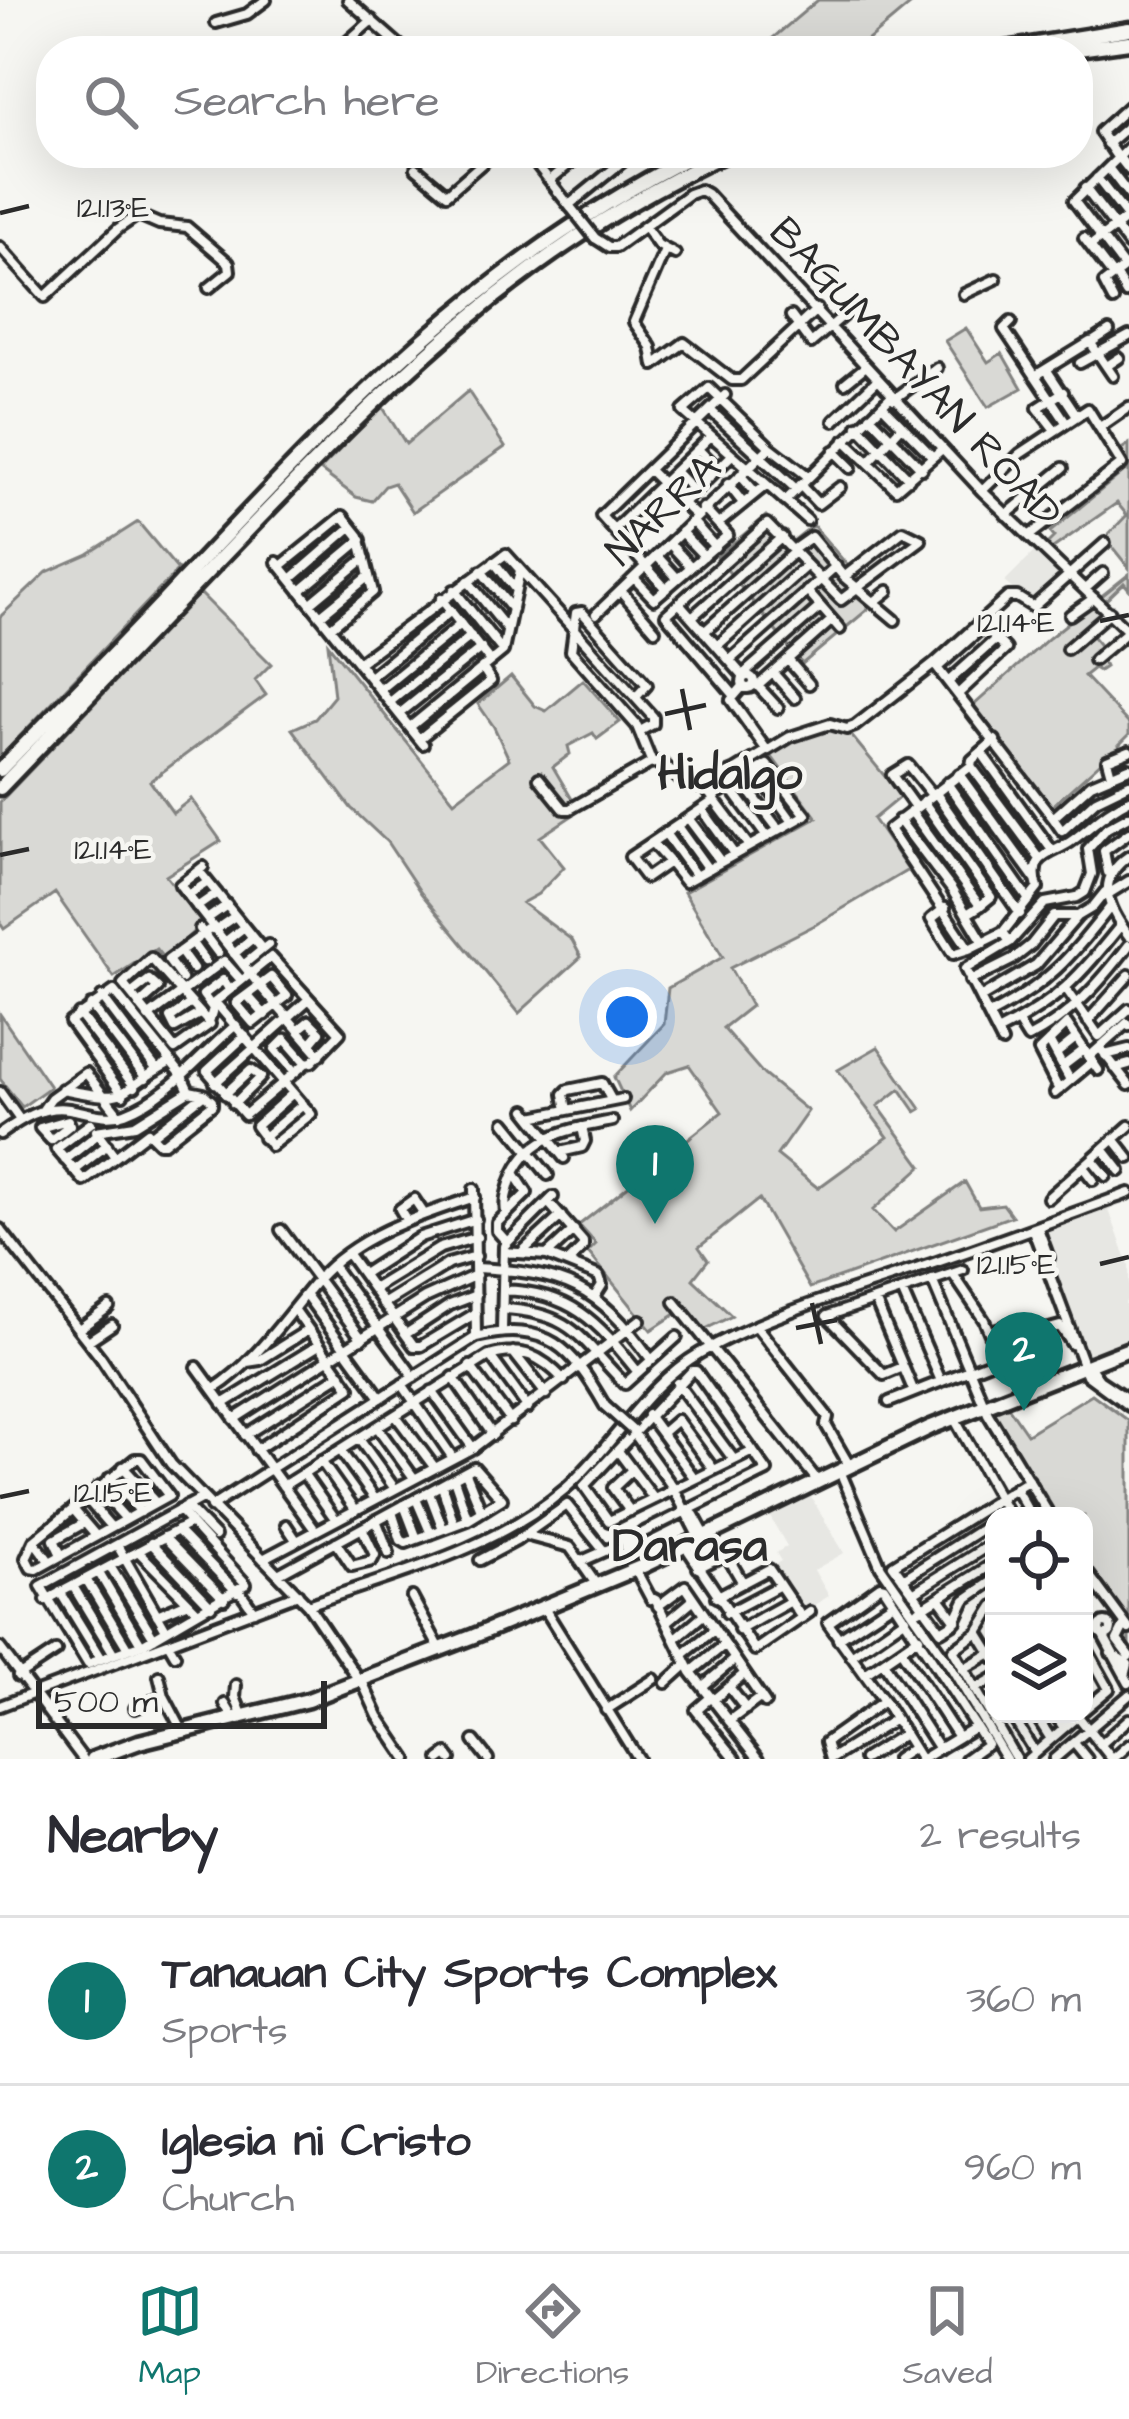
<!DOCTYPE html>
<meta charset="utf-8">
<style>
:root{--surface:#fff;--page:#f7f7f7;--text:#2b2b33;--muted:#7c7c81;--line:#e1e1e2;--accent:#0f766e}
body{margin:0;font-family:"Architects Daughter",sans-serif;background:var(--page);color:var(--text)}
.controls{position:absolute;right:36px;bottom:36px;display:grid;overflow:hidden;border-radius:24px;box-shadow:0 12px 48px #0002}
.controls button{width:108px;height:108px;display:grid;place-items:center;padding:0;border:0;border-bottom:3px solid var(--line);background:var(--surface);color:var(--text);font:60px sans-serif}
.scale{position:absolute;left:36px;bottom:30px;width:291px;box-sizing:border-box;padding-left:12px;border:6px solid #2b2b2b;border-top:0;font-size:33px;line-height:42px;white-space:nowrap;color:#2b2b2b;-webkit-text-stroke:9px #f6f6f2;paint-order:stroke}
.you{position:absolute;left:627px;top:1017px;width:42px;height:42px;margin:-30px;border:9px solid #fff;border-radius:50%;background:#1a73e8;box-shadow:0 0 0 18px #1a73e833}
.badge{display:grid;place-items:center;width:78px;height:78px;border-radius:50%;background:var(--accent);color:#fff;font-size:39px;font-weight:700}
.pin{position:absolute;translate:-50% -99px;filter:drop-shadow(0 3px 6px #0008)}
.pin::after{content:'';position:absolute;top:63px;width:42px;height:36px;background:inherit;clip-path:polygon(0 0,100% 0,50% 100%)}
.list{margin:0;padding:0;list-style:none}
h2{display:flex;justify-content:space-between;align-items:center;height:156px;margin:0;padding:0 48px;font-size:51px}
h2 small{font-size:39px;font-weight:400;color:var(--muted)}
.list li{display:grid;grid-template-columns:78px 1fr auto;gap:36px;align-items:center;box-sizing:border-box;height:168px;padding:0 48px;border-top:3px solid var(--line)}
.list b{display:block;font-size:45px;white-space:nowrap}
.list p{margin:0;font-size:39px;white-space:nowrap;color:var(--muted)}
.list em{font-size:39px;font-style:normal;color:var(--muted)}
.icon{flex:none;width:66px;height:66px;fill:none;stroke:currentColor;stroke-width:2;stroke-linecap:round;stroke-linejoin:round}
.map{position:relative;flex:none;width:1129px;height:1759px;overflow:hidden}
.search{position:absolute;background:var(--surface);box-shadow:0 12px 48px #0002;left:36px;right:36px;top:36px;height:132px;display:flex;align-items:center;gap:30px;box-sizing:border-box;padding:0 42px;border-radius:48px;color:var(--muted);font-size:45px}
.sheet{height:492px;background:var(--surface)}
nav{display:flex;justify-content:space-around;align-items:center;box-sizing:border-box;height:168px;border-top:3px solid var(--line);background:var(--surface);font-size:33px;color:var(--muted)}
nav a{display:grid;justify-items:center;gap:6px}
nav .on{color:var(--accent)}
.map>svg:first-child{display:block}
.built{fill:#e7e7e3}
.green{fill:#d9d9d5;stroke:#828280;stroke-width:3}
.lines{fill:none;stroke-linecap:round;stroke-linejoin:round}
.minor-tunnel{stroke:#cdcdca;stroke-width:8;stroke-dasharray:8 4;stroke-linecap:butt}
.minor-casing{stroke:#2b2b2b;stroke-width:16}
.highway-casing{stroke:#2b2b2b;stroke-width:21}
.minor{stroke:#f6f6f2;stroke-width:8}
.highway{stroke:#f6f6f2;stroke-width:12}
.minor-bridge-casing{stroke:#2b2b2b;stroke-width:16;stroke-linecap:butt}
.minor-bridge{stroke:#f6f6f2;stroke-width:8}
.ticks{fill:none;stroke:#2b2b2b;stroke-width:4.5}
.labels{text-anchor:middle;stroke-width:9;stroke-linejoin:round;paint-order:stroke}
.street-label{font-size:42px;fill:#2b2b2b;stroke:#f6f6f2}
.quarter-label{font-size:48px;font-weight:bold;fill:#2b2b2b;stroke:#f6f6f2}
.ticks-label{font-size:30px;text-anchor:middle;fill:#2b2b2b;stroke:#f6f6f2;stroke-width:9;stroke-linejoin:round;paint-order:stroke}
</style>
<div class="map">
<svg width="1129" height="1759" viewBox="0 0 1129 1759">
<rect width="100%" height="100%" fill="#f6f6f2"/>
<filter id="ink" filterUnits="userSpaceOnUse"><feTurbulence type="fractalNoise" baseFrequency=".00833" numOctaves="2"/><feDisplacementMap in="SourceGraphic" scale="24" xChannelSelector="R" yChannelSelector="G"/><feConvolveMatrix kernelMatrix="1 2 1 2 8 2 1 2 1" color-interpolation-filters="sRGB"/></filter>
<g filter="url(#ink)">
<path class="built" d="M1037 549 1063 574 1031 604 1004 582Z
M1129 1193V1202L1109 1210 1129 1266V1298L1125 1303 1129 1313V1340L1080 1357 1031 1228Z
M807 1490 844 1553 814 1570 829 1596 801 1613 772 1566 781 1561 776 1553 787 1546 766 1510Z"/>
<path class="green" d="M818 0H916L855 51H777L768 42Z
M966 328 988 362 1002 353 1022 388 988 407 945 341Z
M468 391 505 447 413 512 394 483 385 486 372 501 356 497 320 470 382 406 406 444Z
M1129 444V568L1105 538 1127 515 1117 503 1046 553 1042 549 1054 537 1050 532 1128 468 1117 452Z
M766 516 793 541 813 525 878 601 802 664 717 557Z
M138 522 178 570 0 757V617L47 572 88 554Z
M1129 574V589L1124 583 1102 604 1110 612 1088 631 1104 650 1100 656 1105 667 1099 671 1094 668 1084 676 1129 724V735L1119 745 1121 751 1103 760 1050 808 973 706 1049 638Z
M200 593 271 664 255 680 266 695 150 781 173 813 191 799 221 841 166 876 203 923 164 959 156 949 114 977 55 893 4 929 0 923V802Z
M328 644 454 801 509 759 494 727 478 704 511 676 535 706 546 711 583 680 620 722 597 739 593 733 568 746 570 754 553 767 579 811 540 837 564 867 538 894 522 903 572 940 581 957 519 1013 421 893 387 842 351 808 292 729 315 719 334 696Z
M825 725 845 728 901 796 873 819 908 870 815 925 730 968 751 1006 723 1028 764 1075 808 1111 777 1155 818 1188 888 1137 838 1070 878 1047 921 1109 916 1112 900 1089 878 1106 922 1166 873 1210 894 1232 965 1182 979 1207 1003 1204 1012 1216 810 1288 759 1199 699 1247 708 1260 693 1279 732 1316 693 1335 676 1314 651 1330 588 1252 596 1244 579 1225 722 1112 689 1065 667 1072 630 1111 614 1077 664 1024 668 988 723 957 684 892 817 818 766 749Z
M0 1014 50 1087 22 1107 0 1079Z
M1092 1394 1129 1421V1651L1121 1641 1126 1632 1084 1572V1516H1046L985 1406 1003 1399 1027 1434Z"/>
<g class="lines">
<path class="minor-tunnel" d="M1112 1623 1115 1620"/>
<defs>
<path id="minor" d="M348 0 406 51
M216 23 247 14 266 0
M337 51 372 20
M1107 144 1129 125
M528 153 571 208
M1118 156 1129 170
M1117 157 1100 132 1129 106
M651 159 658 153
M416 168 447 194 494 153
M1109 169 1129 195
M1097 178 1129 219
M550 180 583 153
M1085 188 1129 245
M569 205 633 153
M645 227 658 245 675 254
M595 238 609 247H616L689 194 700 190 707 194 982 491 1129 632
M1084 238 1113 276
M1090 246 1128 217
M0 247 45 297 119 228 138 215 159 224 187 227 229 263 230 271 209 288
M665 250 634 322 651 347 654 365 684 343 732 380H741L817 309
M1124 267 1074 201 1129 147
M1115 274 1126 293
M964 294 996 279
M1113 300 1104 283 1129 264
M791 316 811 343 852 308
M1011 322 1004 329 1066 422
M1092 342 1109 331
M1080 363 1129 336
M1107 366 1119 358
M1046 369 1076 414
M1035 376 1090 342 1113 376
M845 383 866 366
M894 399 937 368
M882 405 933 457
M710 410 796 489
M870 416 922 469
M834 421 877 380
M858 426 909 479
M1100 427 1129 407
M1055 430 1038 408 1063 392
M845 440 896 489 942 449
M698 449 718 469
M834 451 851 468
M685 461 706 481
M869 462 902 426
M650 471 696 516
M675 471 695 492
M740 475 755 492
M728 484 743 503
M800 485 818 504 840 487
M983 490 1020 454 1088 409 1122 464 1029 536
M785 501 891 396
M683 503 732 455
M1006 515 1063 468
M807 520 683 411 709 388 770 447 809 477
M692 521 715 547
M718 524 765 486
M614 530 711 436
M681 532 704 556
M670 544 691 567
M794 549 811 537 844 577 895 620
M657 556 677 578
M277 562 423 744
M494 562 515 589
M281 566 343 516 359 536 373 592 330 628
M481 571 512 609
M634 578 654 599 728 535 703 508
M291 579 351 527
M468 581 507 629
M666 589 601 516 725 395
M1085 589 1103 573
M454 590 502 650
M300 591 361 540
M621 591 655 630
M807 591 840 629
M441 599 490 661
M874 602 888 591
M311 603 365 558
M679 603 744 677
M596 614 770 447
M1070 615 1094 598
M320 616 369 576
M692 617 782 537
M704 632 795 551
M717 646 807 565
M1067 649 1110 612
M730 660 836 566
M788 660 809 684
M1094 660 1128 631
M358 663 506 554 653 717V724L640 731
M934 664 1053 818
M937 668 984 626 1006 649 958 694
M773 673 795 698
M742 682a6 6 0 1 1 12 0a6 6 0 1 1-12 0Z
M747 676V671L820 607
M370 677 451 611
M948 682 997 638
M756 684 778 708
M759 685 832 620
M743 686 731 700 766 749
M380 690 461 624
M734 695 666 615 767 524 841 600 921 540 903 531 844 577
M636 697 647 685 582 612 576 613 571 651 637 726 652 763
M390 702 471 636
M399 714 481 648
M410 727 503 651 520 570
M419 739 491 681 482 667
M995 740 972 760 971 766 889 829 969 949 1003 932
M981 752 1051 849
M971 766 1040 859
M1129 768 1091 784 1053 818 1062 831 1096 800 1129 784
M756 771 793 822
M959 774 1035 879
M1111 775 1107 760 1129 751
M539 778 564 809H570L649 764 661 762 686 785 695 787 734 771 790 737 830 724 847 729 855 726 934 664 1008 597H1017L1033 607 1105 543
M741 780 779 830
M947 783 1029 900
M703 785 749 846
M730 787 767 837
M935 792 1020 914
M713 796 767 765 806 815 685 882 669 862 646 878 630 857 715 800
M923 801 991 897 980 906
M915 807 892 775 908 765 932 795
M702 809 734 854
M911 811 980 906 967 914
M688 818 721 862
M899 820 952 890 984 943
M677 826 708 869
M665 833 696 876
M652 843 669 862
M1129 856C1095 879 1107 907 1129 936
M203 867 180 885 259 985 320 1055
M199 871 262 949
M1108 872 1104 851 1129 833
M188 895 208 882
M1105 896 1129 881
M197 907 217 893
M945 908 931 919 953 954 969 949
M207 919 227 905
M200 929 218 953
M215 930 235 916
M225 942 244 927
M1010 942 1003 932 1038 888C1027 852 1054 855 1073 840 1092 826 1106 811 1129 800
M192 943 205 961
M180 951 193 969
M234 954 253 938
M151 958 210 1024 175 1049 123 984Z
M243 965 268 945
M271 977 287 996 253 1023 236 1003Z
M182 979 168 960 213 927
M970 981 1012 960 1031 945 1054 916H1076
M1067 990 1099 1036 1129 1009
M131 994 149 980 158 988 139 1005
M247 995 265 1015
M102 997 157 1070
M980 998 1036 965 1078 916 1093 907 1105 892
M215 1002 311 1114 271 1146 256 1126 293 1093
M191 1003 170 1018 175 1028 199 1014
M91 1005 146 1078
M212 1007 203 995 223 980 229 989
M79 1014 135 1087
M989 1015C1050 983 1068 960 1111 906
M148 1017 224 961 241 980
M1088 1021 1129 975
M209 1022 215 1002 271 957 340 1033 312 1062 306 1063 245 1115 207 1071 245 1036
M1018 1022 1028 1038C1071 1016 1100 983 1129 945
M298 1030 309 1021 320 1032 310 1044
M997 1032C1059 1001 1078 978 1121 925
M1049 1041 1070 1080
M1002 1042 965 969 1010 942 1045 903 1077 897 1085 892 1092 874 1088 849 1107 828 1129 816
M1101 1049 1129 1085
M1056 1054 1076 1038
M1105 1055 1129 1049
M1089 1057 1127 1023 1129 1026
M1063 1066 1084 1050
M1115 1068 1129 1064
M295 1072 275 1049 285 1039 306 1063
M215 1083 309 999
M62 1089C135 1104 111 1094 169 1063
M1059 1090 1039 1051 1067 1024 1098 1070
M0 1092 20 1120
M1055 1093 1092 1062
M225 1094 251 1070 261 1077 234 1104
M123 1095 70 1022 114 991 181 1074 189 1091
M526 1110 564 1158
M567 1110 564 1094 568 1090 602 1083 612 1101
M42 1111 51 1098 86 1073 119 1115
M532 1117 623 1099
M68 1120 70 1125 51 1140 40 1128Z
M505 1122 548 1175
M91 1123 56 1149 84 1181 148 1132 159 1143H164L212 1105V1101L204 1094 189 1091 135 1125 96 1131 115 1157
M0 1134C21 1119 42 1105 69 1109 88 1112 106 1120 125 1113 169 1097 201 1054 236 1025
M152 1135 203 1095
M263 1138 303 1104
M1114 1139 1129 1158
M1103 1149 1120 1171
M560 1152 582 1147 585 1141 582 1127
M1092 1159 1106 1176
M65 1160 98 1134
M1083 1167 1093 1180
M74 1171 107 1145
M474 1189 476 1337
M1048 1198 1129 1126
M548 1202 583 1242V1247L568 1262
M506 1212C504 1200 507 1194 510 1183 526 1135 567 1130 612 1121
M407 1221 400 1209 414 1199 424 1214
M0 1229 101 1358 171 1464 308 1605 358 1679
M281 1230 362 1339
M1038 1231 1034 1233 1087 1375 1129 1406
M1039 1231 1049 1258
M506 1241 497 1231V1223L527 1193 514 1173
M523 1251 561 1216
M504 1252 547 1255 599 1276 602 1285 595 1296
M348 1254 414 1346H421L476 1313
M548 1254 574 1230
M332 1265 414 1377
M476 1268C565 1273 597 1285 650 1358
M363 1274 420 1237 476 1219
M953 1274 984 1320 1000 1358
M932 1280 988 1414 1050 1516
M373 1289 440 1248 477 1237
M503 1290C571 1292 597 1321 637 1371
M902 1291 941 1381
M306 1295 381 1398
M875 1300 914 1392
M675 1302 817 1480
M383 1304 448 1264 476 1256
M502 1309C573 1312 581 1340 625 1384L677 1337
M757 1327 828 1417 826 1425 849 1465
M79 1329 109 1307
M502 1330 504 1246 553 1197
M989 1332 1013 1323
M1035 1333 1060 1326 1072 1344
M406 1334 450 1305 476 1295
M88 1341 112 1325
M513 1352 546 1394
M490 1356 528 1408
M247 1362 260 1360 308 1330
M470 1366 511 1421
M197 1367 315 1530
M903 1367 884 1375 827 1316 963 1270
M1090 1367 1099 1380 1129 1400
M453 1377 493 1435
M677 1383 734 1460
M402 1384 453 1458
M214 1389C256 1362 285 1317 317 1280 356 1235 421 1215 475 1197
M432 1391 473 1448
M889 1402 1028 1347
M223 1404 319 1345
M648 1415 695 1479
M396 1416 435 1468
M954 1418 1009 1516
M234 1419 425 1298 476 1275
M377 1427 414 1478
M634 1433 674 1489 699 1538
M662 1433 677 1420 714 1470
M245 1435 341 1374
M359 1439 395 1489
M256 1450 350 1388 294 1309
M340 1450 375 1499
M618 1451 654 1499
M135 1459H141L169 1496 37 1569 31 1568 26 1558 34 1541Z
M321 1461 355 1509
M123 1467 156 1503
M840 1471 881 1567 951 1667 1006 1759
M303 1473 336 1520
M466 1473 481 1510
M110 1478 141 1512
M454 1479 468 1520
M283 1486 489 1356C522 1346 541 1356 564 1380
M442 1486 454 1524
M98 1488 126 1519
M1015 1488 1031 1516
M429 1492 443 1529
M86 1498 111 1527
M416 1499 431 1534
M404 1505 417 1539
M186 1506 215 1536
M211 1507 476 1337C547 1320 572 1348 605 1406
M73 1509 96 1536
M179 1510 246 1584 145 1643 88 1664 41 1586 202 1498
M686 1510 694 1515 705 1535
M630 1511 613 1488 632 1470
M376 1520 389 1553
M286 1525 296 1540
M177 1530 237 1592
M642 1533 767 1471 696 1371H692L584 1486 609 1521 753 1451
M525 1535 570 1547 596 1584
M164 1537 224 1599
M34 1541 49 1561
M336 1542 352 1566 372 1561 375 1555 362 1528
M151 1543 211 1606
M117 1545 165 1628
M686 1547 755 1650 810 1612
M138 1551 198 1612
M61 1555 54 1540 84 1523
M263 1559 473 1448 640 1320
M480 1560 516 1541 567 1505 604 1551
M582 1561 614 1547
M110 1566 154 1638
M698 1568 726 1554 743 1583
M1084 1568 1129 1629
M635 1569 651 1599
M99 1573 141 1644
M278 1574 474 1467 502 1499 468 1520 406 1543 401 1540 392 1512
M86 1579 128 1649
M903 1579 994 1521
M994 1580 965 1600 954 1623 941 1631 893 1565 1029 1480
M73 1586 114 1654
M239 1590 254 1611
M60 1592 101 1659
M913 1593 994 1542
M412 1597 440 1649
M650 1597 656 1600 691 1672 759 1759
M716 1597 769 1569 802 1618
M939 1598 956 1621
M46 1600 191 1523
M1084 1604 1088 1610 1084 1615
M308 1605C395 1574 494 1550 565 1489 613 1447 645 1385 700 1353 771 1313 854 1290 931 1264 997 1242 1063 1217 1129 1193
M658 1606 685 1586 765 1703
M994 1606 978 1632 953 1650 1016 1759
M544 1608 638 1759
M919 1610 994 1563
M727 1613 780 1585
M157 1615 188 1602
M667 1622 693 1600
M1099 1629a6 6 0 1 1 12 0a6 6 0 1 1-12 0Z
M1125 1624 1117 1640 1129 1656
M739 1630 791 1601
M978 1632 994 1658
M1103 1635 1129 1683
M676 1638 703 1615
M838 1639 894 1602
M168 1643 175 1655
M1084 1644 1109 1689 1084 1710
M0 1648 83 1759
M901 1650 958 1737
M1111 1653 1128 1664 1125 1676
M684 1654 714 1630
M851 1656 906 1618
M883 1662 939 1749
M963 1669 991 1653
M691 1672 724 1645
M865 1674 919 1637
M18 1676 56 1651
M159 1676 164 1696 183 1732
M361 1679 378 1716 407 1759
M666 1683 687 1664
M236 1685 235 1697 243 1717
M703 1686 734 1660
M729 1687 746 1709
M975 1689 994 1678
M711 1697 696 1710 736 1759
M713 1700 744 1674
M225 1704 234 1719
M0 1706 298 1594
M135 1708 164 1696
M606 1710 654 1679
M1011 1714 1035 1753
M1035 1714 1051 1739
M1055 1714 1064 1728
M1077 1715 1112 1759
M729 1721 761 1697
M474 1741 488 1759
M1074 1743 1087 1759
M1100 1745 1129 1719
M440 1759 447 1754 451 1759
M831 1759 826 1742 884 1701
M831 1759 895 1719
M864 1759 904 1734
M896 1759 913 1748
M920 1759 884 1701 828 1623 880 1586 884 1587 987 1744 966 1759
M922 1759 975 1727
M1028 1759 1080 1714
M1054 1759 1129 1695
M1113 1759 1129 1745"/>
<path id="highway" d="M993 51 1129 29
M1064 51 1129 42
M0 770C57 711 115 653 171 593 338 416 476 264 698 153
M0 788C82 703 164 617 246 532 395 377 529 244 728 153
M93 1759 139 1742 308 1700 474 1636 643 1566 931 1427 1129 1349"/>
</defs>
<use href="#minor" class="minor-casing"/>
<use href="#highway" class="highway-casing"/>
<use href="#minor" class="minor"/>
<use href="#highway" class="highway"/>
<defs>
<path id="minor-bridge" d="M572 209 595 238
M605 1406 633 1431"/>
</defs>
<use href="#minor-bridge" class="minor-bridge-casing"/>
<use href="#minor-bridge" class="minor-bridge"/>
</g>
</g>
<path class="ticks" d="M0 213 29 206M1100 621 1129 615M682 689 690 730M665 714 706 705M0 855 29 849M1100 1264 1129 1257M812 1303 821 1344M796 1328 837 1320M0 1497 29 1491"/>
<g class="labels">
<g class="street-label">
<text transform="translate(917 371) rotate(47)" y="15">BAGUMBAYAN ROAD</text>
<text transform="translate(662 508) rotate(-44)" y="15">NARRA</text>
</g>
<g class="quarter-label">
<text x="730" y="789">Hidalgo</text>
<text x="690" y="1561">Darasa</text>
</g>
</g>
<g class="ticks-label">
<text x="113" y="217">121.13°E</text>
<text x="1016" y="632">121.14°E</text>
<text x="113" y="859">121.14°E</text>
<text x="1016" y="1274">121.15°E</text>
<text x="113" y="1502">121.15°E</text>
</g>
</svg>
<div class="controls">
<button><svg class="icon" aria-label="locate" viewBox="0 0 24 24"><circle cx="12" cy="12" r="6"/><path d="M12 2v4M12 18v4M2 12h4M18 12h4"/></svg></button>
<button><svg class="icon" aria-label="layers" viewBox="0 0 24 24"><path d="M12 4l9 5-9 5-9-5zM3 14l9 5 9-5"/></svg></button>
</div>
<div class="scale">500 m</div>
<div class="you"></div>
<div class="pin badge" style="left:655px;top:1224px">1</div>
<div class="pin badge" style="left:1024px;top:1411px">2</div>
<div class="search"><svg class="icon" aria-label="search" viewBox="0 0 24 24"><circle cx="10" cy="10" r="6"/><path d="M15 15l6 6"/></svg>Search here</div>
</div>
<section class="sheet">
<h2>Nearby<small>2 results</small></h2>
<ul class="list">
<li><span class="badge">1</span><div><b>Tanauan City Sports Complex</b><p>Sports</p></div><em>360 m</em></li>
<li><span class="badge">2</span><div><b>Iglesia ni Cristo</b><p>Church</p></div><em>960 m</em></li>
</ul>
</section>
<nav>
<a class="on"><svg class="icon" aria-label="map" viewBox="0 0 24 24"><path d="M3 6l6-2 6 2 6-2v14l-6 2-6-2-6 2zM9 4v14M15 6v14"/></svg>Map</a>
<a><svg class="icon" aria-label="directions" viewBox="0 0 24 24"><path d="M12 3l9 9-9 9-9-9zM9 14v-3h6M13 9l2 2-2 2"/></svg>Directions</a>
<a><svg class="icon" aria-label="saved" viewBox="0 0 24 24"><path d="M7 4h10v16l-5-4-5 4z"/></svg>Saved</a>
</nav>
